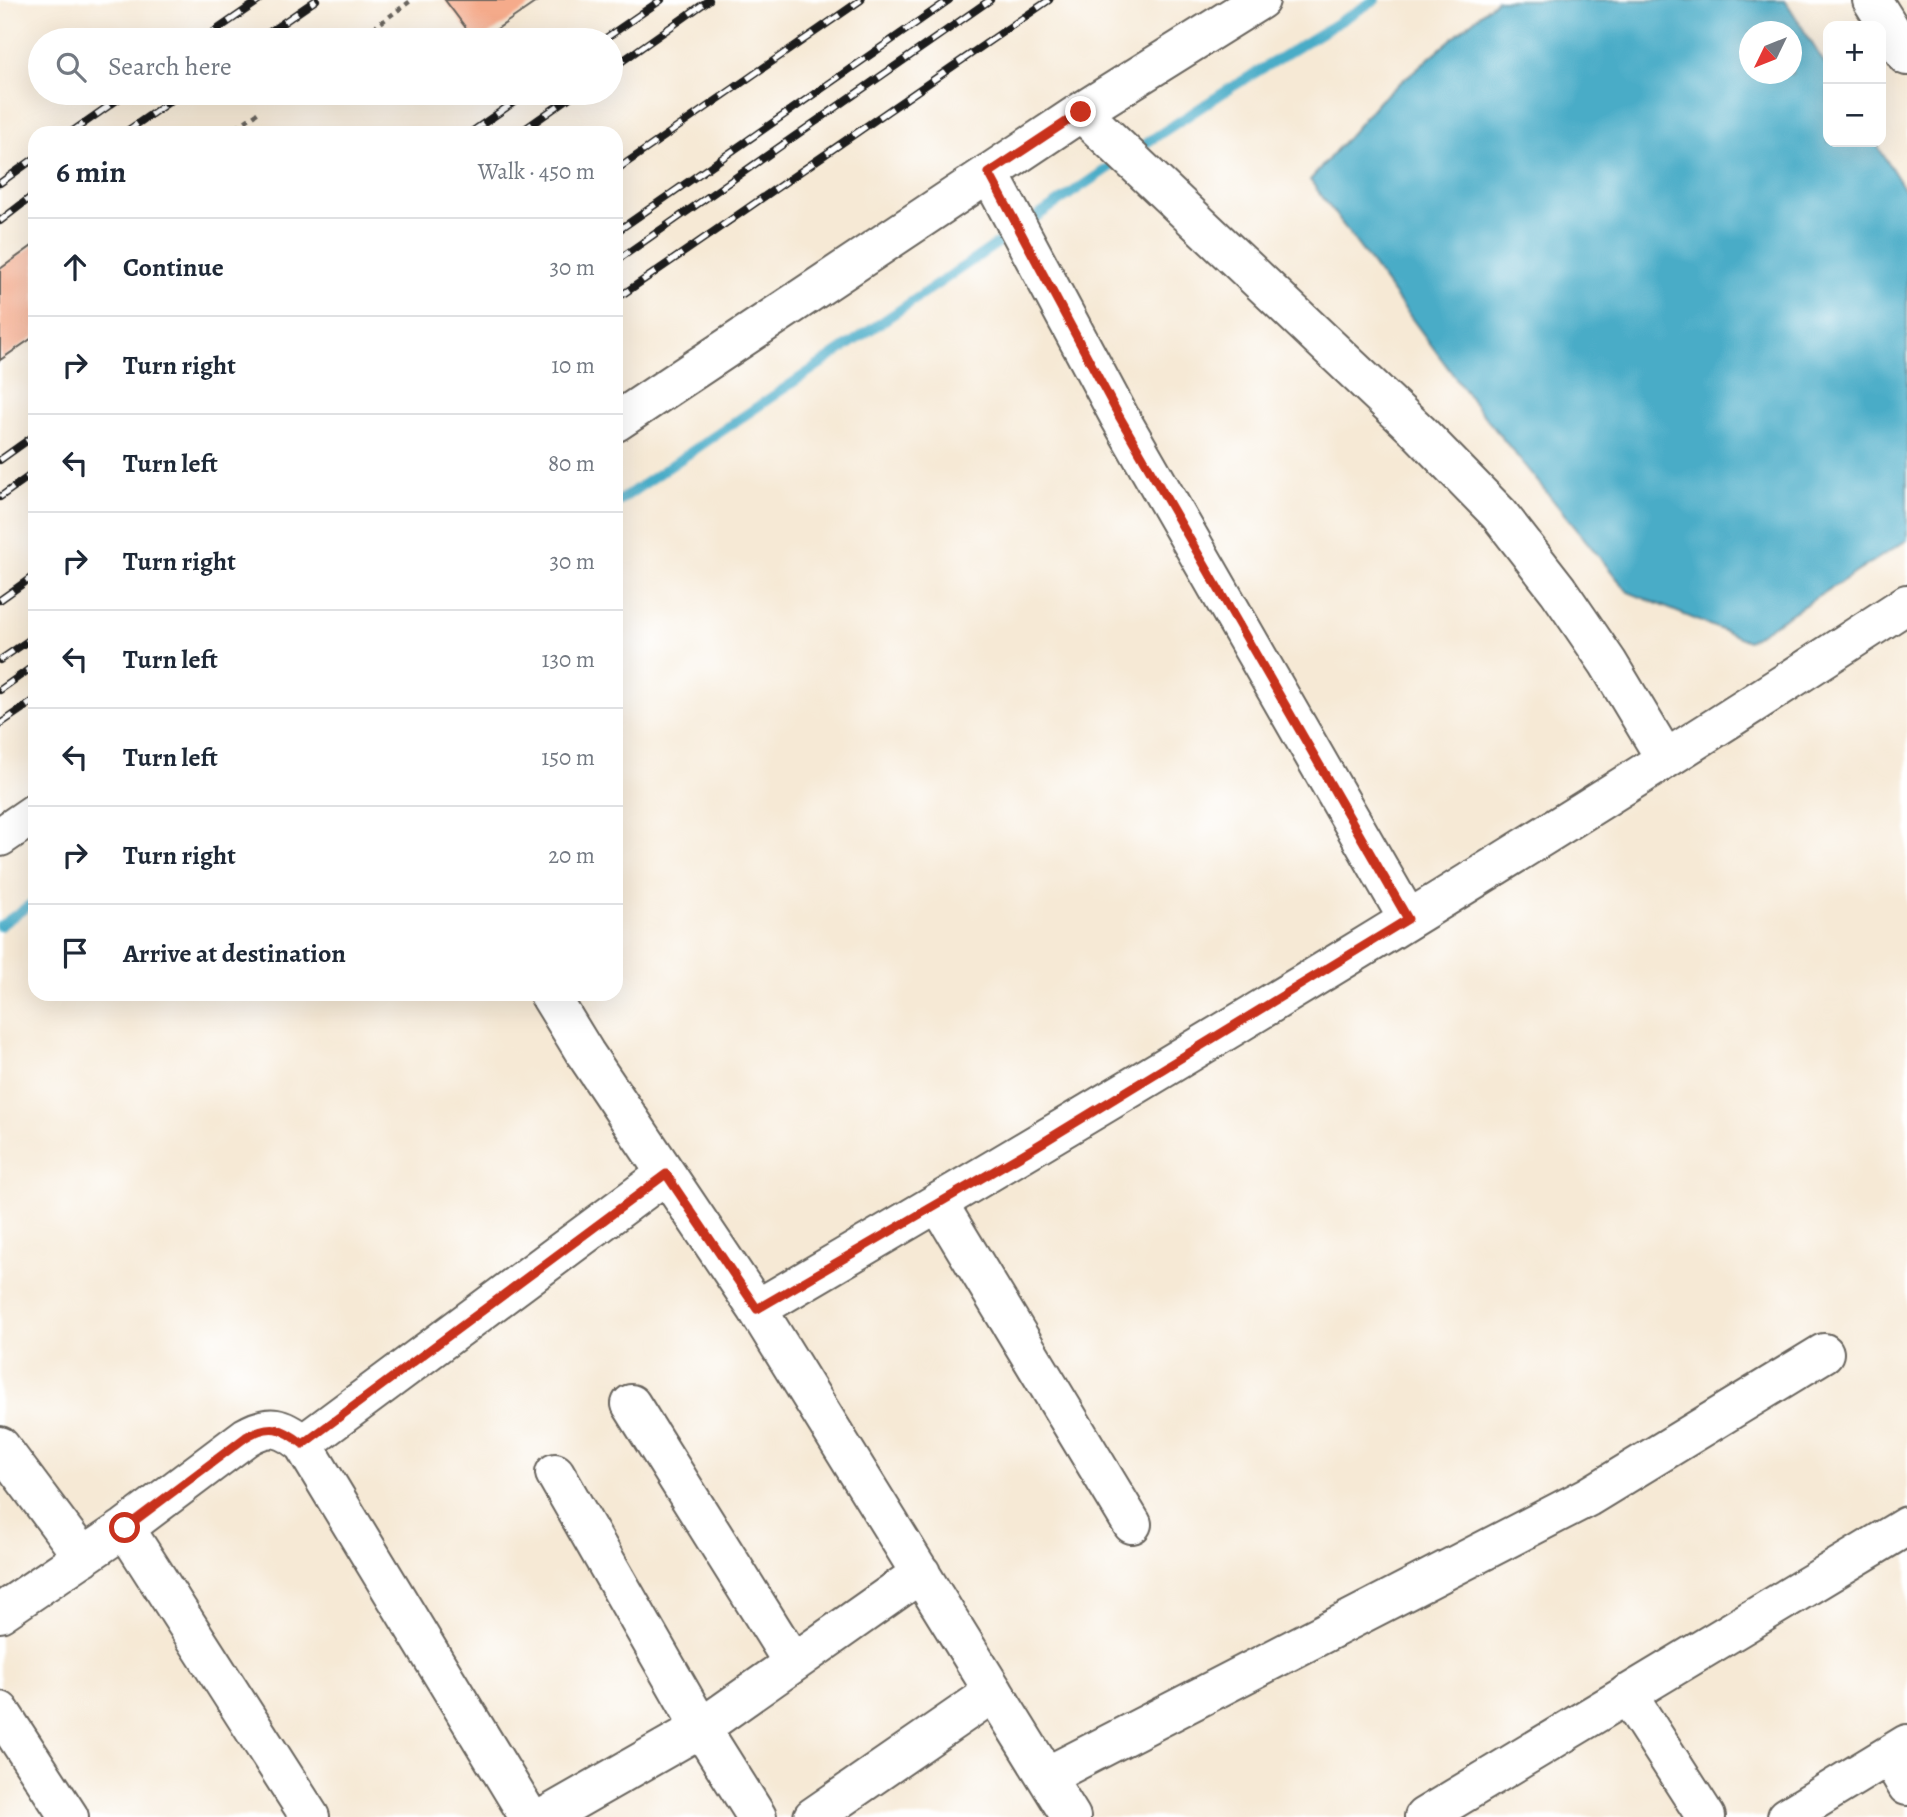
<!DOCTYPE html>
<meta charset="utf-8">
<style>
:root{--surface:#fff;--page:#f2f2f3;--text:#1f2937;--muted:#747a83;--line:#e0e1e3}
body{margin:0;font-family:Alegreya,serif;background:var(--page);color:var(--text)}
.controls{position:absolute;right:21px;top:21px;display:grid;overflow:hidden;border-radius:14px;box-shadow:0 7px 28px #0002}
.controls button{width:63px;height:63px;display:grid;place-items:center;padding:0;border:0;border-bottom:2px solid var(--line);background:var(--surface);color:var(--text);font:35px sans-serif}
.compass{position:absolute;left:1739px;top:21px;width:63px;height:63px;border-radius:50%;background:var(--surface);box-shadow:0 7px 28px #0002;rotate:227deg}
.stop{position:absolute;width:21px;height:21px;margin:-16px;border:5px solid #c8321e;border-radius:50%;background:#fff}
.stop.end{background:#c8321e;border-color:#fff;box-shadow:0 2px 7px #0008}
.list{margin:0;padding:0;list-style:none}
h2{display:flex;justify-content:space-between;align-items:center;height:91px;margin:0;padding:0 28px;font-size:30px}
h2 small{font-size:23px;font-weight:400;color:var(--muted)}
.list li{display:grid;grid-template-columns:46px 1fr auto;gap:21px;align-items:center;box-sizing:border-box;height:98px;padding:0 28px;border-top:2px solid var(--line)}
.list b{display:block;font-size:26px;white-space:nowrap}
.list em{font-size:23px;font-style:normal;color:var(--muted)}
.icon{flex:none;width:38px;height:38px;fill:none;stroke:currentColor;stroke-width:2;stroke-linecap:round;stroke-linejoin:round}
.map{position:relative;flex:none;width:1907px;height:1817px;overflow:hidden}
.search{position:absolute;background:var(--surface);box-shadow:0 7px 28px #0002;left:28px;top:28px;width:595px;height:77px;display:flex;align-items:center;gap:18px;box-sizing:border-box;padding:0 24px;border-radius:38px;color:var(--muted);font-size:26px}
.panel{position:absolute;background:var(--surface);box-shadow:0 7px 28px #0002;left:28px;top:126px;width:595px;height:875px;border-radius:21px}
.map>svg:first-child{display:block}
.water{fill:#48acc7;stroke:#326472;stroke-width:2;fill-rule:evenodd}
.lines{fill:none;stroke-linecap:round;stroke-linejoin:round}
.stream{stroke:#48acc7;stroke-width:10}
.building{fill:#f5ab8b}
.minor-casing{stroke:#68645d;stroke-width:42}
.path{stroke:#68645d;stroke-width:4.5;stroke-dasharray:5 5;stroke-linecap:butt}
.minor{stroke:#fff;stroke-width:38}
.rail-casing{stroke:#1c1c1c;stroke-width:8}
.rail{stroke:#fff;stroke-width:5;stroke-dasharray:16;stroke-linecap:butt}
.route{stroke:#c8321e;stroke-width:9}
</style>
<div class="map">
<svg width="1907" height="1817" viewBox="0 0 1907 1817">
<rect width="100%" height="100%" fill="#fff"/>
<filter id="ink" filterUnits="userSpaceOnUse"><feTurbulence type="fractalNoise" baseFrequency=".0143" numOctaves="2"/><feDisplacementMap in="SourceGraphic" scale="14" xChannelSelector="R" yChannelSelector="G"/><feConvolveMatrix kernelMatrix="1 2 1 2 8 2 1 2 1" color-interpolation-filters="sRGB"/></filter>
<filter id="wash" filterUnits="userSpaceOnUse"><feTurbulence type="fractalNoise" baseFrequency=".00686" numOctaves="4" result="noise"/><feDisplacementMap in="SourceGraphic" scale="28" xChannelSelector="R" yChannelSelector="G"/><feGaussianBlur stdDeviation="1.57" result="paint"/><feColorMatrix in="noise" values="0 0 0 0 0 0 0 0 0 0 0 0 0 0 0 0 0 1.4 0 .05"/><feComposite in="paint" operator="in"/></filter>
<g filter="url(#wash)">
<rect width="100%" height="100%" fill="#f6e9d5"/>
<path class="water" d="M1497 0H1785L1828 69V142H1875L1907 193V540L1748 641 1628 592 1476 406 1310 180 1380 100ZM1750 32H1792V74H1750Z"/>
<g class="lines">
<path class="stream" d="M1134 151 1229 89 1375 0
M616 503 1120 160
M0 926 35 901"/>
</g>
<g id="blocks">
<path class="building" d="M445 0H539L481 40H475Z
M35 244V336L0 360V269Z"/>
</g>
</g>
<g filter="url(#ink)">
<use href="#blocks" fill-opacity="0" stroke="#68645d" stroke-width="2"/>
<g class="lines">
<defs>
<path id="minor" d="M1872 0 1907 56
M1081 112 1419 432 1499 514 1558 590 1608 663 1665 758
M989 173 1119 416 1408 919
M616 422 1081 112 1260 0
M0 837 35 813
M549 994 585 1053 757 1309 1071 1817
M938 1203 1132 1524
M757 1309C1145 1082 1531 850 1907 604
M631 1404 793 1663
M303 1444 666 1174
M0 1446 83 1557
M555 1473 701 1728 757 1817
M125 1528 310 1817
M0 1613 125 1528 246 1437C270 1423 282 1427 303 1444L529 1817
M1627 1694 1706 1817
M0 1711 69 1817
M1889 1755 1907 1786
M1047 1776 1588 1497 1824 1353
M545 1817 701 1728 921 1573
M813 1817 994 1692
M1424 1817 1907 1526
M1787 1817 1907 1744"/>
</defs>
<use href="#minor" class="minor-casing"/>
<path class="path" d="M357 40 412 0
M229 133 260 111"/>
<use href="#minor" class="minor"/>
<defs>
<path id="rail" d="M202 40 260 0
M258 40 316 0
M603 40 661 0
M611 69 709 0
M70 133 127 93
M124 133 182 93
M470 133 527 93
M519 133 576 93
M616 170 861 0
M0 183 35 158
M0 221 35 194
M616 232 949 0
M616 261 990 0
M616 299 1049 0
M0 460 35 435
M0 497 35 472
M0 600 35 575
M0 660 35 636
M0 690 35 665
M0 724 35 700"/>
</defs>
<use href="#rail" class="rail-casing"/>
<use href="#rail" class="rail"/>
</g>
</g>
<g class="lines" filter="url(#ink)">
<path class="route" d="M125 1528 246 1437C270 1423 282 1427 303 1444L666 1174 757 1309 1037 1146 1408 919 1119 416 989 173 1081 112"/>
</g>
</svg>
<div class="controls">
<button>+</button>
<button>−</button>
</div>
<svg class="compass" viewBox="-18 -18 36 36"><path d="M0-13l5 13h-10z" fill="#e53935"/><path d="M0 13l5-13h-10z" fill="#747a83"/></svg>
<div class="stop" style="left:125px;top:1528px"></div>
<div class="stop end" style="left:1081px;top:112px"></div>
<div class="search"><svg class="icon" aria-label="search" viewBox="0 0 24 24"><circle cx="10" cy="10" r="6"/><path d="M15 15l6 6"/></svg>Search here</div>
<section class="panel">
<h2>6 min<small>Walk · 450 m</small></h2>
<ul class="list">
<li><svg class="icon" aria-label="ahead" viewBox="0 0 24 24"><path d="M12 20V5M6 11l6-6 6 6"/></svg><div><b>Continue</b></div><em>30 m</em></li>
<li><svg class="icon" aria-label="right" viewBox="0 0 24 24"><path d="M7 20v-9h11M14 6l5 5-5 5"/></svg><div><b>Turn right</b></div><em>10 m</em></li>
<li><svg class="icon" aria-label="left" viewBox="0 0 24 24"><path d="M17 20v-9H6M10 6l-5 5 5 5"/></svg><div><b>Turn left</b></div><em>80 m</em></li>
<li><svg class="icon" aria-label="right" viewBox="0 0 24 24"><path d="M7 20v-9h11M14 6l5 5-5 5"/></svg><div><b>Turn right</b></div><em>30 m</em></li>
<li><svg class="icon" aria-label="left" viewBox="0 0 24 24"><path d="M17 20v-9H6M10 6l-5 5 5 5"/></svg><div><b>Turn left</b></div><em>130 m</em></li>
<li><svg class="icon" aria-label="left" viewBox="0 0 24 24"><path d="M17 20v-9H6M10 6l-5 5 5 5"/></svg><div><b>Turn left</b></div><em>150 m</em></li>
<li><svg class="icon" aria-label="right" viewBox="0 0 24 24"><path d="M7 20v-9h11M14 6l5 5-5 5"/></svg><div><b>Turn right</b></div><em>20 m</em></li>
<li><svg class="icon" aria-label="arrive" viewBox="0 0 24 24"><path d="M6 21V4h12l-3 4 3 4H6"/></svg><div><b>Arrive at destination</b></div></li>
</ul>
</section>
</div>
